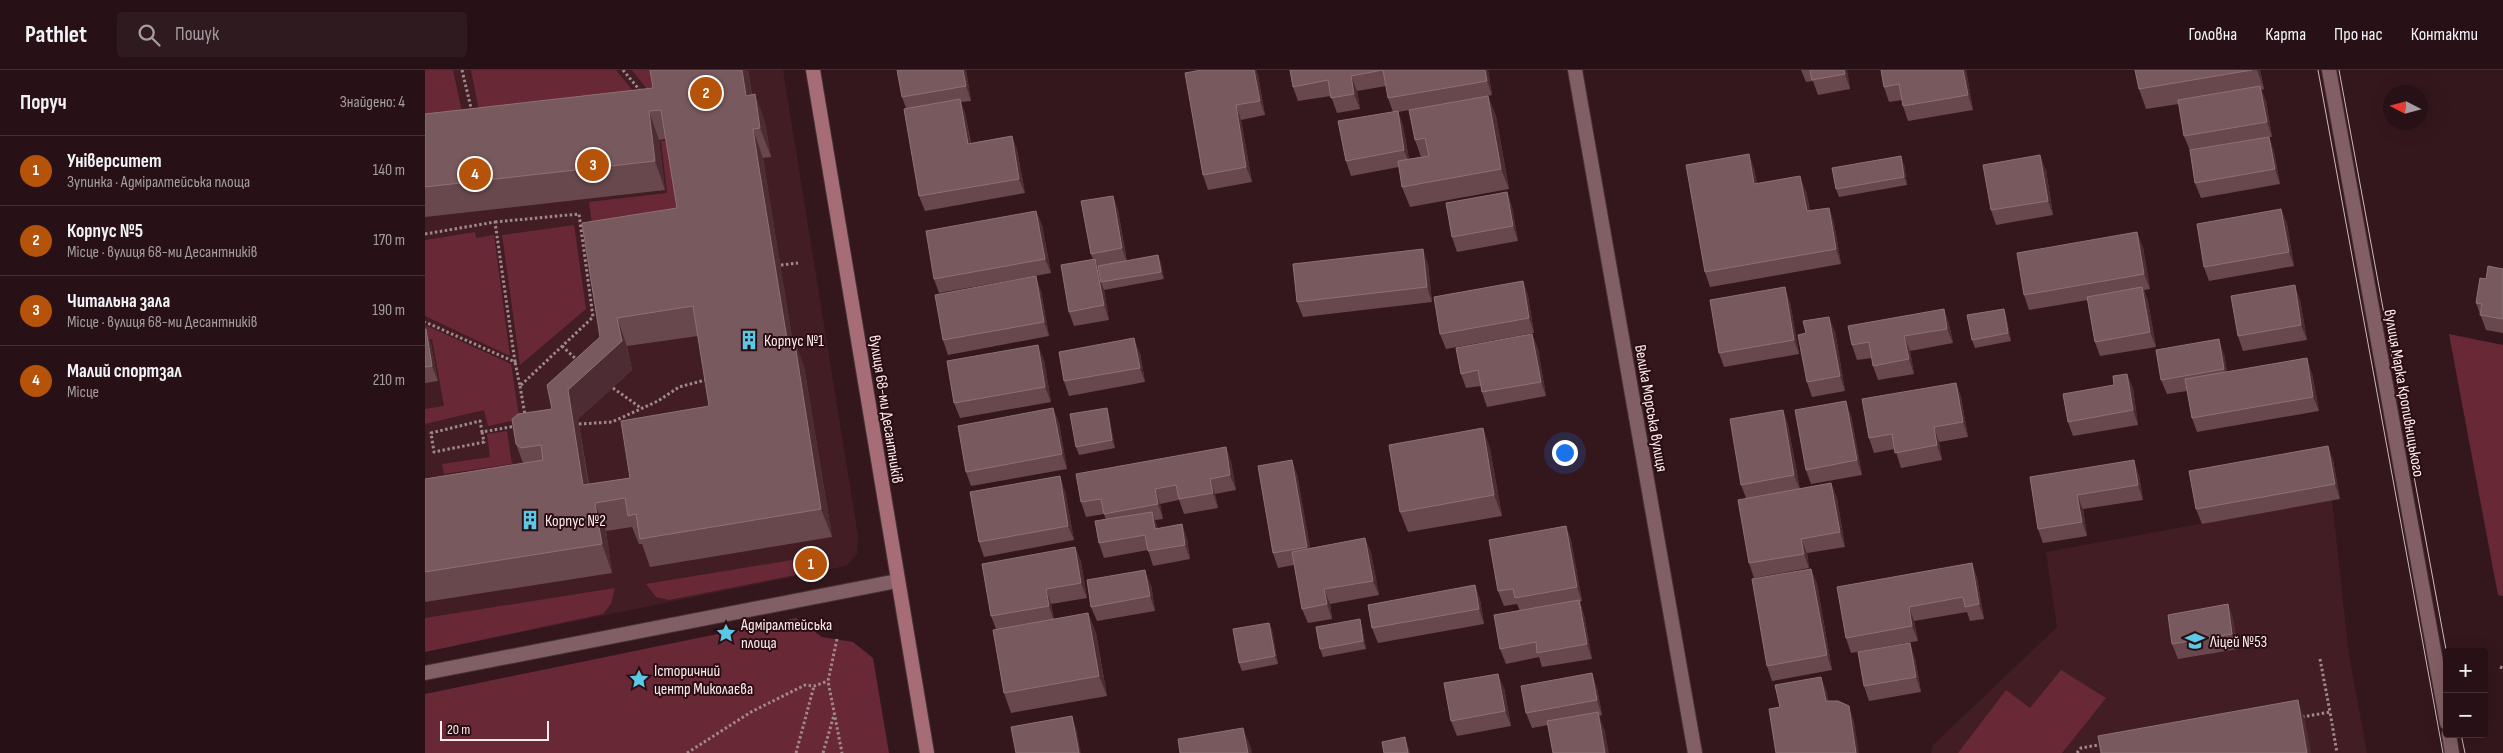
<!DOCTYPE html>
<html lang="uk">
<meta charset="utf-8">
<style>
:root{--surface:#271116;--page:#2f1a1f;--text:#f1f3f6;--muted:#a49da1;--line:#433135;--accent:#b45309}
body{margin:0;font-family:"Sofia Sans Condensed",sans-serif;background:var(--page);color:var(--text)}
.controls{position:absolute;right:15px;bottom:15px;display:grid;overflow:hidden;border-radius:5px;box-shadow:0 5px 20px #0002}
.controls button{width:45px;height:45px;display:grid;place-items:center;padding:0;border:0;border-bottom:1px solid var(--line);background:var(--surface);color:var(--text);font:25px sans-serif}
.compass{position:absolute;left:1958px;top:15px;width:45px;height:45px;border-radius:50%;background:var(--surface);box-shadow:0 5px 20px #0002;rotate:276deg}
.scale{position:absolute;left:15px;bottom:12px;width:109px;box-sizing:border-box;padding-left:5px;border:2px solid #fdecee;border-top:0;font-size:14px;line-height:18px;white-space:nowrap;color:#fdecee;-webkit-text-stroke:4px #2a0e14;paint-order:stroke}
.you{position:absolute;left:1139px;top:382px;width:18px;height:18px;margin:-12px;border:4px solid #fff;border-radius:50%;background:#1a73e8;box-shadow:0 0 0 8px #1a73e833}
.badge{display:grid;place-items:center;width:32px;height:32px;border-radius:50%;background:var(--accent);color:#fff;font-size:16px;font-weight:700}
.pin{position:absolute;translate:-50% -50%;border:2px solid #fff;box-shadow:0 1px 5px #0006}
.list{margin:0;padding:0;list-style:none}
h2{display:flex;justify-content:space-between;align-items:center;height:65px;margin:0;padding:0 20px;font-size:21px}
h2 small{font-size:16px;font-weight:400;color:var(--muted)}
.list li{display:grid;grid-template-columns:32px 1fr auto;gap:15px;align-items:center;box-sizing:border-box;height:70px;padding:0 20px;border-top:1px solid var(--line)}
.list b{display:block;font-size:19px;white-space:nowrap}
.list p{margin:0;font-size:16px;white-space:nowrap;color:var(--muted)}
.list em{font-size:16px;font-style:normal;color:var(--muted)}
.icon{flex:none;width:28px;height:28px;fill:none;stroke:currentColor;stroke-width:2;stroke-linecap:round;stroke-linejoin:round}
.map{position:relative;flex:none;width:2078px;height:683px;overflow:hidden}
header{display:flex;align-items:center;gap:30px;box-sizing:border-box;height:70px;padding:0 25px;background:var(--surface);border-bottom:1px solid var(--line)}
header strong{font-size:24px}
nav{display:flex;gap:28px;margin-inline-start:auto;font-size:18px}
.search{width:350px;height:45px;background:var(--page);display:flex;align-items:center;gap:12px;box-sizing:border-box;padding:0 18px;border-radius:5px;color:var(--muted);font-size:19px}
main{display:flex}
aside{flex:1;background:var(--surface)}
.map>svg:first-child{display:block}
.built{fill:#421d24}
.green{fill:#692836}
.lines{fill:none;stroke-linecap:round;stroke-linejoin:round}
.minor-casing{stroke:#473235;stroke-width:16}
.tertiary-casing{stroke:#473235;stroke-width:16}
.secondary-casing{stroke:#473235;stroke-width:16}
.path{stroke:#a0898d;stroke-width:3;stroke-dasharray:2.5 2.5;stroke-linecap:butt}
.minor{stroke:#825f64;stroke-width:14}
.tertiary{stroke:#825f64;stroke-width:14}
.secondary{stroke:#a66d77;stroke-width:14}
.tram{stroke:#cdb9bc;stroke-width:1}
.wall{fill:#68484d;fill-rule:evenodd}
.shaded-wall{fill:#4d2d33}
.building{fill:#785a5e;stroke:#8d7175;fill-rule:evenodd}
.labels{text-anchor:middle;stroke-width:4;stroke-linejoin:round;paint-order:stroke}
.poi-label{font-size:16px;fill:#fdecee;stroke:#2a0e14;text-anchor:start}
.street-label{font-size:16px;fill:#fdecee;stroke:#2a0e14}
</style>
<header>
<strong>Pathlet</strong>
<div class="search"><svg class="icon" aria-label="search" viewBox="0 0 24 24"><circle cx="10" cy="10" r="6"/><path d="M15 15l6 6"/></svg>Пошук</div>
<nav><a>Головна</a><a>Карта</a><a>Про нас</a><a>Контакти</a></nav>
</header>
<main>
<aside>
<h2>Поруч<small>Знайдено: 4</small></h2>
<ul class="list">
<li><span class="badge">1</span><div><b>Університет</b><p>Зупинка · Адміралтейська площа</p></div><em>140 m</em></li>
<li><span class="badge">2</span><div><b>Корпус №5</b><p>Місце · вулиця 68-ми Десантників</p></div><em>170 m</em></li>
<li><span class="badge">3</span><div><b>Читальна зала</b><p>Місце · вулиця 68-ми Десантників</p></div><em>190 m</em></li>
<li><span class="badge">4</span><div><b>Малий спортзал</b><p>Місце</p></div><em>210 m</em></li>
</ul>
</aside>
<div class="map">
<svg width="2078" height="683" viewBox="0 0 2078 683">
<rect width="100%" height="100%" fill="#34171d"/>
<path class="built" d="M0 0H358L433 466 432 484 425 492 421 496 0 582Z
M1907 430 1924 585 1942 683H1506L1508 675 1632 557 1621 482Z"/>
<path class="green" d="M0 0H28L37 42 0 51Z
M46 0H191L223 39 55 46Z
M207 0H228L229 28Z
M236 71H244L259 164 170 177 164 132 242 123Z
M149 155 161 239 95 295 77 165Z
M50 162 51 168 69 165 85 286 0 246V170Z
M0 255 86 294 94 346 91 350 63 356 59 340 0 354V339L19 336 7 269H0Z
M2024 264 2078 275V526L2073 525Z
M82 361 87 394 19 404 17 394 65 387 62 364Z
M367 490 370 505 244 530 231 527 221 514Z
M190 518 186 534 178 544 0 582V548Z
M371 548 397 567 428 572 448 588 464 683H0V624Z
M1636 600 1681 628 1637 683H1533L1581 620 1605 638Z"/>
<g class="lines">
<defs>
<path id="minor" d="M1904 0 2022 653
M0 603 472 511
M2024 664 2027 683"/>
<path id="tertiary" d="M1150 0 1270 683"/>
<path id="secondary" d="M388 0 502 683"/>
</defs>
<use href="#minor" class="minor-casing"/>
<use href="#tertiary" class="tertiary-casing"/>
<use href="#secondary" class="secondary-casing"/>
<path class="path" d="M37 0 47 42
M198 0 217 23
M70 152 154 144 168 247 95 316 90 292
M0 164 70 152 90 292 0 252
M356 195 373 193
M137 276 153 291
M95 316 100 345
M188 318 216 338
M154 354 187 352 233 331 254 317 284 309
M57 362 59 372 9 382 6 363 55 351 57 362 91 356
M412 569 403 611 417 683
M1895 589 1905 642
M2075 597 2078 598
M1877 647 1905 642 1912 683
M262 683 326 642 380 615 389 616 403 611
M371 683 389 616
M398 683 409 645
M1652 683 1656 678 1679 674"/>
<use href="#minor" class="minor"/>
<use href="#tertiary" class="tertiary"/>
<use href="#secondary" class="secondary"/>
<path class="tram" d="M1893 0 2018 683
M1914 0 2022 585
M2036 664 2040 683"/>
</g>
<path class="wall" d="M225 0H323L327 25 330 24 340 53 346 87 338 88 343 120 367 268 379 296 407 467 225 497 217 474H214L207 457 181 461 187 503 0 532V409L98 393 91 374 127 339 175 267 252 138 241 69 234 70 240 120 0 147V44L228 18ZM273 266 284 336 205 408 164 414 153 349 207 300 202 276Z
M541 0 546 31 536 32 540 43 546 73 587 66 592 80 600 123 500 141 494 126 481 38 477 27Z
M776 0H831L833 5 840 45 816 50 827 112 783 120 778 105Z
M865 0H1063L1067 25 1063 26 1071 46 1084 119 985 137 977 117 974 97 926 106 921 91 968 42 963 28 961 16 932 21 935 39 912 43 906 26 873 31 868 17ZM1001 37 990 70 996 87 984 89 978 56 973 42Z
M1376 0H1422L1425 19 1393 25 1388 11 1381 12Z
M1456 0H1541L1548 40 1483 51 1478 36 1477 30 1464 32 1459 17Z
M1710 0H1835L1839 19 1836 20 1841 31 1847 67H1844L1849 82 1855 114 1776 128 1770 113 1765 81 1759 66 1754 34 1721 39 1714 19Z
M1479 94 1482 115 1414 127 1411 119Z
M1329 98 1332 114 1381 121 1385 141 1404 138 1409 153 1416 194 1285 217 1280 202Z
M1621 100 1628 145 1571 155 1566 140Z
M1082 122 1087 137 1093 171 1032 182 1027 167Z
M688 126 693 140 702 191 733 185 736 193 739 209 679 220 684 250 649 256 644 242 668 189 666 184Z
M1856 139 1862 154 1869 196 1784 211 1779 197Z
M611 141 617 155 626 203 514 223 509 209Z
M1718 177 1725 219 1719 220 1723 232 1731 277 1675 286 1670 272 1663 230 1604 240 1599 225Z
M1003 194 1007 232 878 247 872 232Z
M2078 199V263L2061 260 2051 233 2061 209Z
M1098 211 1103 226 1109 263 1021 279 1015 264Z
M616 221 624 266 523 285 518 270Z
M1875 230 1882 270 1818 281 1813 266Z
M1365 232 1374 284 1299 297 1294 283Z
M1519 239 1524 254 1528 273 1485 281 1489 304 1453 310 1448 296 1447 288 1432 290 1427 275Z
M1579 239 1581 246 1586 271 1550 278 1547 270Z
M0 259 6 274 13 311 0 313Z
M1410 261 1420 321 1387 327 1382 312Z
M1107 264 1113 279 1121 326 1062 337 1057 322 1056 316 1041 318 1036 304Z
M715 283 720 312 644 326 639 311Z
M1799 284 1802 302 1887 303 1894 341 1772 362 1767 348 1762 321 1742 324 1736 310Z
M619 290 626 332 535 348 529 333Z
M1702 304 1708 319 1713 355 1648 366 1643 352 1689 315Z
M1531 313 1536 327 1543 367 1514 372 1517 390 1476 398 1470 379 1449 383 1444 368Z
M628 338 634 353 642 399 546 416 541 402Z
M682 338 684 346 690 378 654 385 651 377Z
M1358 340 1363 355 1375 419 1406 413 1412 428 1420 477 1382 483 1384 498 1329 508 1324 493 1321 428 1316 415Z
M1426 345 1437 405 1386 414 1381 400Z
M1058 358 1065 379 1077 446 983 462 975 442Z
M1903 376 1908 390 1915 429 1777 454 1771 439Z
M801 377 806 392 811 420 790 424 793 438 759 444 754 430 735 434 738 449 730 450 733 459 757 454 762 469 765 489 728 496 723 480 679 488 674 473 681 450 679 444 661 447 656 432Z
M872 404 885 478 940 468 946 483 954 525 905 534 907 549 883 553 877 539 869 495 853 498 848 483Z
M1714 405 1718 430 1658 439 1662 466 1618 473 1613 459 1605 407Z
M640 421 649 470 559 487 554 472Z
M1141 456 1146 470 1157 531 1155 532 1159 545 1167 589 1117 597 1114 587 1081 594 1075 579 1095 541 1092 534 1079 536 1073 521Z
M650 477 656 492 662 528 626 534 629 549 663 543 671 563 682 626 586 643 579 623 571 559 566 546Z
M1547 493 1552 508 1559 549 1545 551 1542 542 1489 551 1493 571 1426 583 1421 568Z
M1386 499 1392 514 1407 600 1347 611 1342 596Z
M726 515 730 541 672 551 666 537Z
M1050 515 1055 530 1059 554 953 573 947 558Z
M1803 534 1808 549 1813 579 1753 589 1747 574Z
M935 549 937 557 941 579 898 587 895 579Z
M844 553 847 560 853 594 817 601 814 593Z
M1490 588 1496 622 1444 631 1439 616Z
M1079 618 1086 656 1032 666 1026 651Z
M1172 618 1177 645 1174 646 1180 662 1123 655 1107 658 1101 643Z"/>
<path class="shaded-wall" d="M317 0H323L331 54 321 26Z
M538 0H541L546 31 541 16Z
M829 0H831L833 5 840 45 835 31Z
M1060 0H1063L1067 25 1062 11Z
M1419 0H1422L1425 19 1420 4Z
M1538 0H1541L1548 40 1543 25Z
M1832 0H1835L1839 19Z
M926 6 932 21 935 39 929 24Z
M1835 16 1841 31 1847 67 1842 52Z
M330 24 340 53 346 87 335 58Z
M1063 26 1071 46 1084 119 1076 99Z
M535 29 540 43 548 88 543 74Z
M811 35 816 50 827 112 821 97Z
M224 41 234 70 240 120 230 91Z
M973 41 978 56 985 95 979 80Z
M328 59 338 88 372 297 362 269Z
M587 66 592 80 600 123 594 109Z
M1844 67 1849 82 1855 114 1850 99Z
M1324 84 1329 98 1334 129 1329 114Z
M1615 85 1621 100 1628 145 1623 131Z
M1476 86 1479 94 1482 115 1479 107Z
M1375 106 1381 121 1387 156 1382 141Z
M1082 122 1087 137 1093 171 1088 156Z
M688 126 693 140 702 193 697 178Z
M1404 138 1409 153 1416 194 1411 179Z
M1856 139 1862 154 1869 196 1864 182Z
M611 141 617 155 626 203 620 189Z
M1712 162 1718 177 1725 219 1719 204Z
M998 179 1003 194 1007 232 1002 217Z
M733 185 736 193 739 209 736 202Z
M670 189 676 204V212L679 220 684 250 679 235Z
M611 206 616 221 624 266 619 252Z
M1098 211 1103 226 1109 263 1104 248Z
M1870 215 1875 230 1882 270 1876 255Z
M1360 217 1365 232 1374 284 1369 270Z
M1717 217 1723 232 1731 277 1725 262Z
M1519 239 1524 254 1528 273 1522 259Z
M1579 239 1581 246 1586 271 1583 263Z
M1404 247 1410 261 1420 321 1415 306Z
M192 248 202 276 207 300 153 349 168 444 158 415 143 320Z
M1 259 6 274 13 311 7 296Z
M1107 264 1113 279 1121 326 1116 312Z
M1479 266 1485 281 1489 304 1484 289Z
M369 268 379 296 407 467 396 439Z
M709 268 715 283 720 312 715 298Z
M1794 269 1799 284 1804 314 1799 299Z
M613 275 619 290 626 332 620 317Z
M1882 288 1887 303 1894 341 1888 327Z
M1702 304 1708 319 1713 355 1708 340Z
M1531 313 1536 327 1543 367 1538 352Z
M1421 331 1426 345 1437 405 1432 390Z
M628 338 634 353 642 399 637 384Z
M682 338 684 346 690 378 687 370Z
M1358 340 1363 355 1375 420 1369 405Z
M1509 357 1514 372 1517 390 1512 375Z
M1058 358 1065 379 1077 446 1069 425Z
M1903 376 1908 390 1915 429 1910 414Z
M801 377 806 392 811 420 805 405Z
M867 390 872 404 888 492 882 477Z
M1709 390 1714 405 1718 430 1713 415Z
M635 406 640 421 649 470 643 456Z
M785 409 790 424 793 438 788 423Z
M1406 413 1412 428 1420 477 1415 462Z
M730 419 735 434 738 449 733 434Z
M1652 425 1658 439 1662 466 1657 452Z
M170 433 181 461 187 503 177 474Z
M727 442 732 456 735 474 730 459Z
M757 454 762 469 765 489 760 475Z
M1141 456 1146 470 1157 531 1152 517Z
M940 468 946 483 954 525 948 511Z
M1376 469 1382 483 1384 498 1379 484Z
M650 477 656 492 662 528 656 513Z
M1547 493 1552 508 1559 549 1554 534Z
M1386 499 1392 514 1407 600 1402 585Z
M720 500 726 515 730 541 725 526Z
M1050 515 1055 530 1059 554 1054 539Z
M621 519 626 534 629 551 624 536Z
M899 519 905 534 907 549 902 534Z
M1154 530 1159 545 1167 589 1162 574Z
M1803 534 1808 549 1813 579 1807 564Z
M1484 537 1489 551 1493 571 1487 556Z
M663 543 671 563 682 626 674 606Z
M935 549 937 557 941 579 938 571Z
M844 553 847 560 853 594 850 586Z
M1485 573 1490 588 1496 622 1491 607Z
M1167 603 1172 618 1177 645 1172 630Z
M1073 604 1079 618 1086 656 1080 641Z
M1396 607 1402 622 1406 646 1401 631Z
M1873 630 1880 650 1886 683H1882Z
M1424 636 1429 651 1434 683H1431Z
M1173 642 1180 662 1184 683H1180Z
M647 646 652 661 656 683H654Z
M818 658 826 678 827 683H823Z
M980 667 985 682V683H983Z"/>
<path class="building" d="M225 0H317L321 26 330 24 335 58 328 59 333 92 362 269 369 268 396 439 215 469 211 444 203 446 200 428 170 433 177 474 0 502V409L118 390 116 375 96 378 91 374 87 349 93 344 127 339 122 315 175 267 157 153 252 138 236 40 224 41 230 91 0 117V44L228 18ZM268 236 284 336 196 351 205 408 158 415 143 320 197 271 192 248Z
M472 0H538L541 16 477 27Z
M776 0H829L835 31 811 35 821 97 778 105 760 3Z
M865 0H1060L1062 11 963 28 958 0 926 6 929 24 906 28 903 10 868 17Z
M1385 0H1419L1420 4 1387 10Z
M1456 0H1538L1543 25 1478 36 1474 14 1459 17Z
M1710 0H1827L1714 19Z
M1835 16 1842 52 1759 66 1753 30Z
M1063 26 1076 99 977 117 973 91 1004 86 1000 68 990 70 984 40Z
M535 29 543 74 587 66 594 109 494 126 479 39Z
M973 41 979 80 921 91 913 51Z
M1844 67 1850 99 1770 113 1765 80Z
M1324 84 1329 114 1375 106 1382 141 1404 138 1411 179 1280 202 1261 95Z
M1615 85 1623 131 1566 140 1558 95Z
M1476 86 1479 107 1411 119 1407 98Z
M1082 122 1088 156 1027 167 1021 133Z
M688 126 697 178 666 184 656 131Z
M1856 139 1864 182 1779 197 1772 154Z
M611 141 620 189 509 209 501 161Z
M1712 162 1719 204 1599 225 1592 183Z
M998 179 1002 217 872 232 868 194Z
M733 185 736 202 676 212 673 196Z
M670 189 679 235 644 242 636 195Z
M2063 196 2078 199V249L2055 245 2057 234 2051 233 2055 208 2061 209Z
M611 206 619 252 518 270 510 225Z
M1098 211 1104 248 1015 264 1009 227Z
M1870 215 1876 255 1813 266 1806 226Z
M1360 217 1369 270 1294 283 1285 230Z
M1717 217 1725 262 1670 272 1662 227Z
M1519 239 1522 259 1479 266 1484 289 1448 296 1444 272 1427 275 1423 256Z
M1579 239 1583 263 1547 270 1542 245Z
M1404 247 1415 306 1382 312 1373 265 1381 263 1378 251Z
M0 259H1L7 296 0 297Z
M1107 264 1116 312 1057 322 1053 300 1036 304 1031 278Z
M709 268 715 298 639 311 634 282Z
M1794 269 1799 299 1736 310 1731 280Z
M613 275 620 317 529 333 522 291Z
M1882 288 1888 327 1767 348 1760 309Z
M1702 304 1708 340 1643 352 1638 324 1689 315 1688 306Z
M1531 313 1538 352 1509 357 1512 375 1470 383 1467 364 1444 368 1437 329Z
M1421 331 1432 390 1381 400 1370 340Z
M628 338 637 384 541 402 533 356Z
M682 338 687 370 651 377 645 344Z
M1358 340 1369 405 1316 415 1305 349Z
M1058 358 1069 425 975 442 964 375Z
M1903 376 1910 414 1771 439 1764 401Z
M801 377 805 405 785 409 788 423 754 429 751 415 730 419 733 434 679 444 676 429 656 432 651 404Z
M867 390 882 477 848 483 833 396Z
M1709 390 1713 415 1652 425 1657 452 1613 459 1605 407Z
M635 406 643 456 554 472 545 422Z
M1406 413 1415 462 1376 469 1379 484 1324 493 1313 430Z
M727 442 730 459 757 454 760 475 723 481 720 465 674 473 670 451Z
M1141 456 1152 517 1090 528 1088 519 1073 521 1064 470Z
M940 468 948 511 899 519 902 534 877 539 867 482Z
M650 477 656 513 621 519 624 536 566 546 557 494Z
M1547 493 1554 534 1540 537 1538 527 1484 537 1487 556 1421 568 1412 517Z
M1386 499 1402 585 1342 596 1327 509Z
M720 500 725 526 666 537 662 510Z
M1050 515 1054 539 947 558 943 535Z
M1154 530 1162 574 1112 583 1111 572 1075 579 1069 545Z
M1803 534 1807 564 1747 574 1743 545Z
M663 543 674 606 579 623 568 560Z
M935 549 938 571 895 579 891 557Z
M844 553 850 586 814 593 808 559Z
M1485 573 1491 607 1439 616 1433 582Z
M1167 603 1172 630 1101 643 1096 616Z
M1073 604 1080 641 1026 651 1019 613Z
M1396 607 1401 631H1413L1424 636 1431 683H1351L1344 639 1355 637 1350 615Z
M1873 630 1882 683H1676L1673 666Z
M1173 642 1180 683H1128L1122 651Z
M647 646 654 683H591L586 657Z
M818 658 823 683H755L753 669Z
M980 667 983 683H959L957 672Z"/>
<defs>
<symbol id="building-bare" viewBox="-9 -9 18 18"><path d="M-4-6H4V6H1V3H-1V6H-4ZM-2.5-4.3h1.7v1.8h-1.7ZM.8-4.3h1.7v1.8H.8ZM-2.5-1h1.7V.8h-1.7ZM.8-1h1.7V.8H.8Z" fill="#5bc8e6" stroke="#2a0e14" stroke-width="2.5" paint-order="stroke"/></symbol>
<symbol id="sight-bare" viewBox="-9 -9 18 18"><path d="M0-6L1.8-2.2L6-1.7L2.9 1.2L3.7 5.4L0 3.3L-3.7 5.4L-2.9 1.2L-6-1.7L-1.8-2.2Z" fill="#5bc8e6" stroke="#2a0e14" stroke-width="2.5" paint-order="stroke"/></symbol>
<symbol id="school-bare" viewBox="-9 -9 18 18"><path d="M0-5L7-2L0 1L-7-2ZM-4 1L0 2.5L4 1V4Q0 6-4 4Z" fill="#5bc8e6" stroke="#2a0e14" stroke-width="2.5" paint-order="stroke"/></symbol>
</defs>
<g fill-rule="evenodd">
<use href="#building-bare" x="310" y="256" width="28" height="28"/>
<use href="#building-bare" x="91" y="436" width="28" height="28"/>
<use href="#sight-bare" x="287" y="549" width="28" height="28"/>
<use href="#school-bare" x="1756" y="557" width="28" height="28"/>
<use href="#sight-bare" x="200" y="595" width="28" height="28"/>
</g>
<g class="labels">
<g class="poi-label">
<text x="339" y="276">Корпус №1</text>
<text x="120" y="456">Корпус №2</text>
<text x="316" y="560">Адміралтейська<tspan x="316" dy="18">площа</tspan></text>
<text x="1785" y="577">Ліцей №53</text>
<text x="229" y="606">Історичний<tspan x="229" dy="18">центр Миколаєва</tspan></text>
</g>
<g class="street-label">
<text transform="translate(1980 323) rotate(80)" y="6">вулиця Марка Кропивницького</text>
<text transform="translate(1227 338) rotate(80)" y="6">Велика Морська вулиця</text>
<text transform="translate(462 339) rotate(81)" y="6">вулиця 68-ми Десантників</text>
</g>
</g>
</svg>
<div class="controls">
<button>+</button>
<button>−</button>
</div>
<svg class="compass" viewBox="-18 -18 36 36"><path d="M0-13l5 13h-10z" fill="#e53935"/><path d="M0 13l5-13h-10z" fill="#a49da1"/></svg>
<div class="scale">20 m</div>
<div class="you"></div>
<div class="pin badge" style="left:386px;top:494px">1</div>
<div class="pin badge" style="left:281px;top:23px">2</div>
<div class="pin badge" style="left:168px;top:95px">3</div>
<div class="pin badge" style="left:50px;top:104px">4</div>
</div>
</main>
